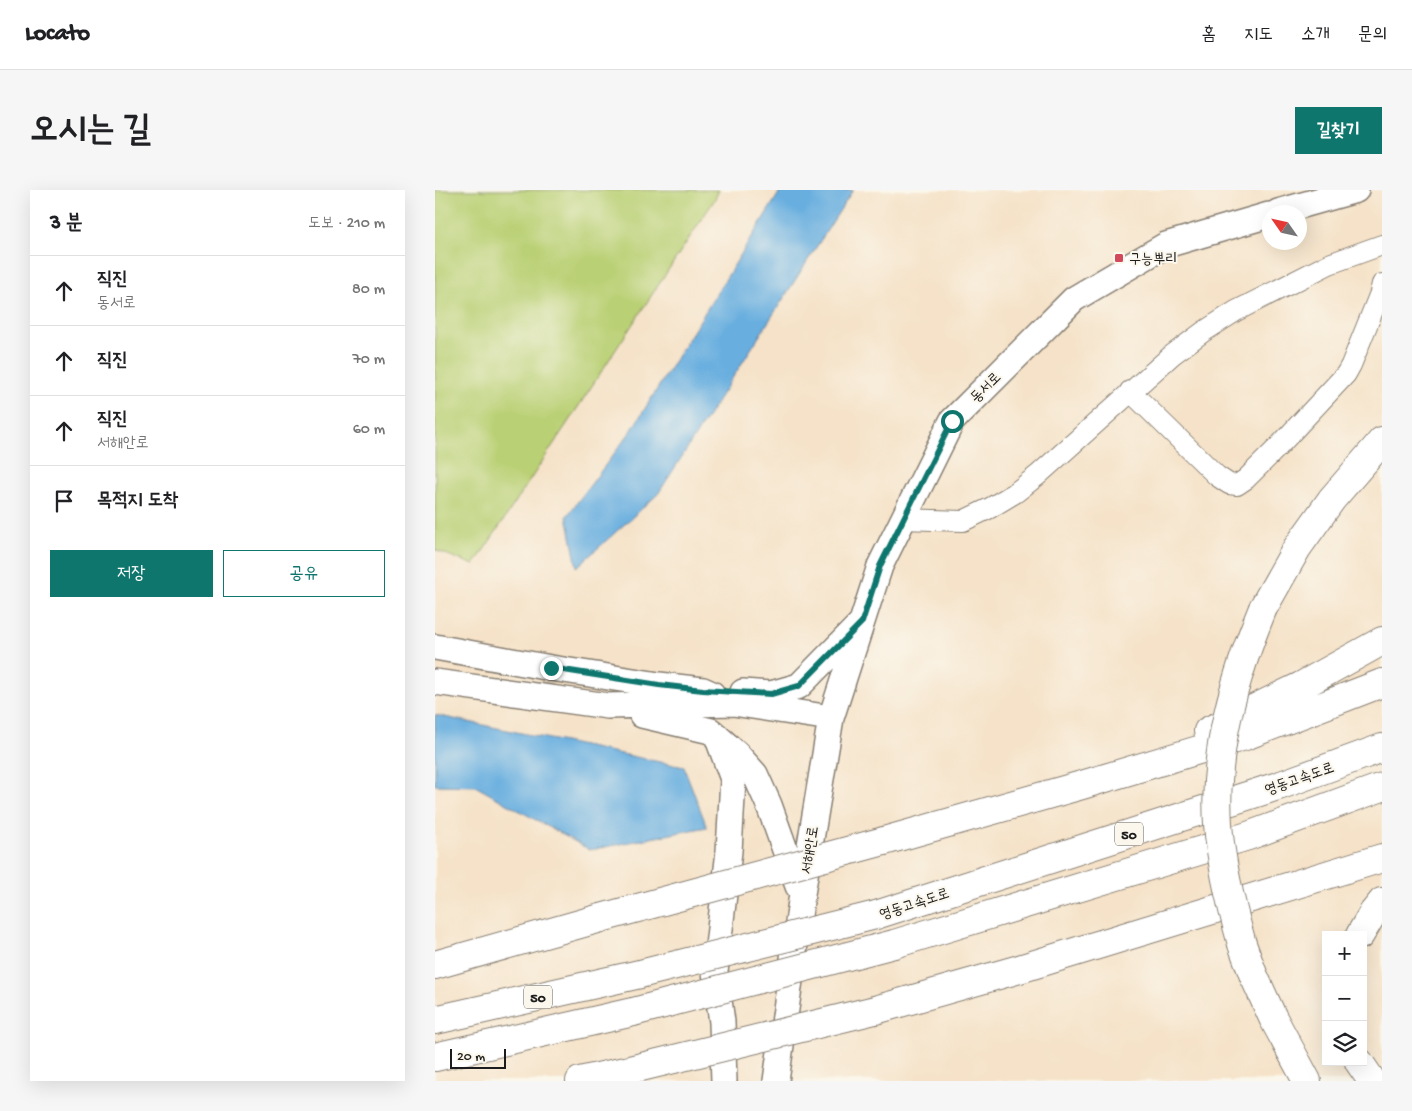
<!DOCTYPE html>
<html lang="ko">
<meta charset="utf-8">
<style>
:root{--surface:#fff;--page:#f6f6f6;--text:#202124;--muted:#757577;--line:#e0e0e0;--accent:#0f766e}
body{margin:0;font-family:"Gochi Hand","Poor Story",sans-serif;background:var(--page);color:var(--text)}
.controls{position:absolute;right:15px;bottom:15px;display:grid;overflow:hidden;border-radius:0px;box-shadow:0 5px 20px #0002}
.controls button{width:45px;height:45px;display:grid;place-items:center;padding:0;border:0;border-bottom:1px solid var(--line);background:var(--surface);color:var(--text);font:25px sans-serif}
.compass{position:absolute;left:827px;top:15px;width:45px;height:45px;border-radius:50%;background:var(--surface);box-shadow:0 5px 20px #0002;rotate:304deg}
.scale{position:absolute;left:15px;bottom:12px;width:56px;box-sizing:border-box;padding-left:5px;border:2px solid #1c1c1c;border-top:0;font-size:14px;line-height:18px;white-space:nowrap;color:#1c1c1c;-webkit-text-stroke:4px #fbf7ec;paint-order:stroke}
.stop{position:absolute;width:15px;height:15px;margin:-11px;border:4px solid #0f766e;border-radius:50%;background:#fff}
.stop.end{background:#0f766e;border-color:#fff;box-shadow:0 1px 5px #0008}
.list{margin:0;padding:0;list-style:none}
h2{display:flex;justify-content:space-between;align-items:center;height:65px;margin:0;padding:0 20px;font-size:21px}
h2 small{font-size:16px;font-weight:400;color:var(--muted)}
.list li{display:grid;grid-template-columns:32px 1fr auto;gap:15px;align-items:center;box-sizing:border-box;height:70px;padding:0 20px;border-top:1px solid var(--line)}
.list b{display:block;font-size:19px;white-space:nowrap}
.list p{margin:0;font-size:16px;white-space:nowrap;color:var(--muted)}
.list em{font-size:16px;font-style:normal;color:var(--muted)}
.actions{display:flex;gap:10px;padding:15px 20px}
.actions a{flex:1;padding:11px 0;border:1px solid var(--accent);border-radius:0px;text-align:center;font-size:18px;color:var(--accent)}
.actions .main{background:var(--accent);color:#fff}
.icon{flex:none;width:28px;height:28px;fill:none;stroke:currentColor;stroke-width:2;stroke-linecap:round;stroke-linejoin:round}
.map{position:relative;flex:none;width:947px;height:891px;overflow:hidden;border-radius:0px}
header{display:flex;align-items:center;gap:30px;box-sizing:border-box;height:70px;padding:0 25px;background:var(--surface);border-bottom:1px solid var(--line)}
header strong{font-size:24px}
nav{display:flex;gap:28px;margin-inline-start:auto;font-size:18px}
.intro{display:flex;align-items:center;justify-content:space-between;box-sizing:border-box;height:120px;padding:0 30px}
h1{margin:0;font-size:35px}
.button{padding:12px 22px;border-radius:0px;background:var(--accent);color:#fff;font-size:18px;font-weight:700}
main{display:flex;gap:30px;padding:0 30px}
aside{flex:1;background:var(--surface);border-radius:0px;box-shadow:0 5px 20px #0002}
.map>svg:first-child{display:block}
.green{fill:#bad074;stroke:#6b7648}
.water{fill:#68aedf;stroke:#42657e}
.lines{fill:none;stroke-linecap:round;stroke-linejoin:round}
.minor-casing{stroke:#887f72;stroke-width:22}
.major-casing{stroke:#887f72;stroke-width:28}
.highway-casing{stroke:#887f72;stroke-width:30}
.minor{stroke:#fff;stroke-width:20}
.major{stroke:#fff;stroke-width:25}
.highway{stroke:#fff;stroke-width:28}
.highway-bridge-casing{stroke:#887f72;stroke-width:30;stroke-linecap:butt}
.highway-bridge{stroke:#fff;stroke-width:28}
.route{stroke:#0f766e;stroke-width:6}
.poi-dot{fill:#d1495b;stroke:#fbf7ec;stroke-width:2}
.labels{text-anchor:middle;stroke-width:4;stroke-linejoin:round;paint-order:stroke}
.shield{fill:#fbf7ec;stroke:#5f5e5a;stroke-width:1}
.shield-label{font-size:14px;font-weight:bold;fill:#1c1c1c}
.poi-label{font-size:15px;fill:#1c1c1c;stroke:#fbf7ec;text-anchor:start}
.street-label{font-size:15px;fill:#1c1c1c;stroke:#fbf7ec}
</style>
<header>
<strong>Locato</strong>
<nav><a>홈</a><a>지도</a><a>소개</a><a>문의</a></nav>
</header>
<div class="intro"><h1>오시는 길</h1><a class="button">길찾기</a></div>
<main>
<aside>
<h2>3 분<small>도보 · 210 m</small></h2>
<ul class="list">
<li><svg class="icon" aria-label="ahead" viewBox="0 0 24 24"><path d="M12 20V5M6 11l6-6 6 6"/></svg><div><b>직진</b><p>동서로</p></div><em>80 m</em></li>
<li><svg class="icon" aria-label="ahead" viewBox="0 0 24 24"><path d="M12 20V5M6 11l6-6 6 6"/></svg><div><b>직진</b></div><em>70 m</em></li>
<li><svg class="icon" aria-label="ahead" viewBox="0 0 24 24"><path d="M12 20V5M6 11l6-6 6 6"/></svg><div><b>직진</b><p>서해안로</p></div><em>60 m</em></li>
<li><svg class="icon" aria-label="arrive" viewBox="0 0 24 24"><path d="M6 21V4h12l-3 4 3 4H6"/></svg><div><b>목적지 도착</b></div></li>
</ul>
<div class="actions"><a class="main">저장</a><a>공유</a></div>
</aside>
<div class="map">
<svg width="947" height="891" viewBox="0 0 947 891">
<rect width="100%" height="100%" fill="#fbf7ec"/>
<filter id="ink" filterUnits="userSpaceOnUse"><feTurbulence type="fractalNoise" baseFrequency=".02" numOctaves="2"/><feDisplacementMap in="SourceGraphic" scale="10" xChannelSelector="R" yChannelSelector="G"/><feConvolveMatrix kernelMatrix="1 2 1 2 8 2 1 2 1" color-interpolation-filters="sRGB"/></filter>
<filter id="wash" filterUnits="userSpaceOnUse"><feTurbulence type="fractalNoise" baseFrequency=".0096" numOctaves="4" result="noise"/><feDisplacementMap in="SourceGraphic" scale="20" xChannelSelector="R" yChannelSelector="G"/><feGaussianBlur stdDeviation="1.12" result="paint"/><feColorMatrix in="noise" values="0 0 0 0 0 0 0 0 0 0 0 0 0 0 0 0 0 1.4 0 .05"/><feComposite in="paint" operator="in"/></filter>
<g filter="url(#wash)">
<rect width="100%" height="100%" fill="#f5e2c8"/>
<path class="green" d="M0 0H284L280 9 39 375 0 360Z"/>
<path class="water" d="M346 0H418L223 304 142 377 132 326 196 241Z
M0 525 249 577 272 637 155 660 40 596 0 595Z"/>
</g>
<g filter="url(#ink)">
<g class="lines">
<defs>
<path id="minor" d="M695 201 782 286 794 294 802 295 811 289 843 257 911 184 916 175 945 103 947 94
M468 329 528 331 555 318 580 303 603 285 737 165 768 142 801 121 894 74 947 55"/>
<path id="major" d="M843 22 921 0
M0 457 116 478 224 495 268 500 277 504
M0 492 173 516 298 513 396 528
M308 502 336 504 364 496 424 435
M207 525 276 541 302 564 320 584 334 615 363 696
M282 546 298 589 294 661 280 782 287 832 289 891
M341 891 367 704 396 528 445 376 517 231 639 109 731 55 834 25"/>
<path id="highway" d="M828 418 862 358 897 309 947 251
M773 541 866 496 947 451
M449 651 647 595 810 546 947 493
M441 725 846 595 947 558
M925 745 938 723 947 712
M459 754 813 646 947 597
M807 754 818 784 838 828 872 891
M0 775 166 728
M440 820 581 780 947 668
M0 830 205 784
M0 867 198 822
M924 872 937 891
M145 891 190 881"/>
</defs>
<use href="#minor" class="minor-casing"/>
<use href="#major" class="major-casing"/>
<use href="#highway" class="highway-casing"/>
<use href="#minor" class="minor"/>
<use href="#major" class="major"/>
<use href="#highway" class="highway"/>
<defs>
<path id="highway-bridge" d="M166 728 449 651
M807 754C796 715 786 675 783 634 778 559 800 486 828 418
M205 784 441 725
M198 822 459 754
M190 881 440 820"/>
</defs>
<use href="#highway-bridge" class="highway-bridge-casing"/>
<use href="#highway-bridge" class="highway-bridge"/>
</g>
</g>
<g class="lines" filter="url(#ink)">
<path class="route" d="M116 478 224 495 268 500 336 504 364 496 427 432 445 376 517 231"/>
</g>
<rect class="poi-dot" x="679" y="63" width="10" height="10" rx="2.5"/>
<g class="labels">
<g class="shield">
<rect x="680" y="632.5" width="28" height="23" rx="4"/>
<rect x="89" y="795.5" width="28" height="23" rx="4"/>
</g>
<g class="shield-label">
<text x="694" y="649">50</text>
<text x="103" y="812">50</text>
</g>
<g class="poi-label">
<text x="694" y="73">구능뿌리</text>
</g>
<g class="street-label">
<text transform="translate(550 197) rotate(-45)" y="5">동서로</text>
<text transform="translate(864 588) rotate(-19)" y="5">영동고속도로</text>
<text transform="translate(374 660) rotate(-81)" y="5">서해안로</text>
<text transform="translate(479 713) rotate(-18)" y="5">영동고속도로</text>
</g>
</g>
</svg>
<div class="controls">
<button>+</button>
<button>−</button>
<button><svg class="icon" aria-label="layers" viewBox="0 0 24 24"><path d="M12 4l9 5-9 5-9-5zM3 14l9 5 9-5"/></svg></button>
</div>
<svg class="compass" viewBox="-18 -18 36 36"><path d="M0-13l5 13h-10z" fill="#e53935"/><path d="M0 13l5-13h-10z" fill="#757577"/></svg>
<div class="scale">20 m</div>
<div class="stop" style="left:517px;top:231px"></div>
<div class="stop end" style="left:116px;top:478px"></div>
</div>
</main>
